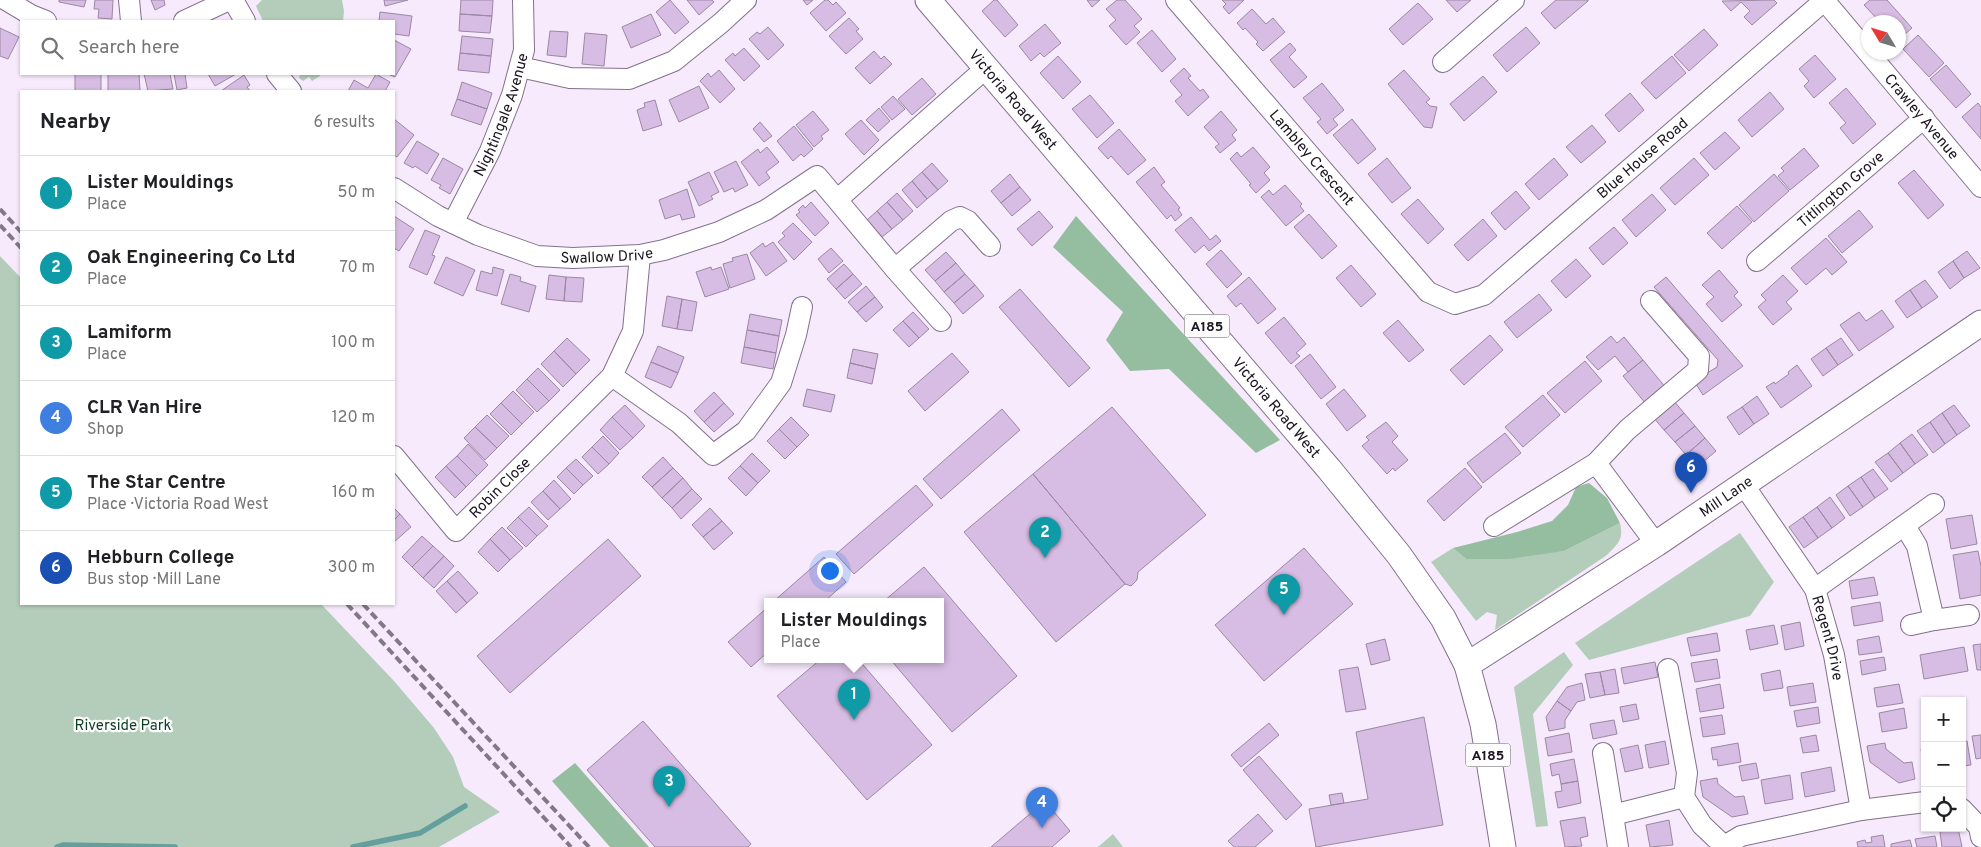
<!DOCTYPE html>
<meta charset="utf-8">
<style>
:root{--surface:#fff;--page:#f2f2f2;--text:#202124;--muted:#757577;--line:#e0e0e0;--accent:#db2777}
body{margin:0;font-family:Overpass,sans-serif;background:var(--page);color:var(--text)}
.controls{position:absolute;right:15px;bottom:15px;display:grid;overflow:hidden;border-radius:0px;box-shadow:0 1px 4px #0004}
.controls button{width:45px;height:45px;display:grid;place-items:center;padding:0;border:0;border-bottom:1px solid var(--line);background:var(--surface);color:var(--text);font:25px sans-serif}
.compass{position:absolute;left:1861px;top:15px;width:45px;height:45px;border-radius:50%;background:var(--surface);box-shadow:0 1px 4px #0004;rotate:308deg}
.you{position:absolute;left:829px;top:570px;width:18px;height:18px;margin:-12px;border:4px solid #fff;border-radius:50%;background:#1a73e8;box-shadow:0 0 0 8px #1a73e833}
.badge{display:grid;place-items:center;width:32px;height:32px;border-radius:50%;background:var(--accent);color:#fff;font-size:16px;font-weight:700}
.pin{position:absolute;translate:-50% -41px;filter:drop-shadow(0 1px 2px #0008)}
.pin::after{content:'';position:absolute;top:26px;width:18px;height:15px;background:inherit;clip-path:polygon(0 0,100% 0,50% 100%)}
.popup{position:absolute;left:764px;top:598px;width:180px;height:65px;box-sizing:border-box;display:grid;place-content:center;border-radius:0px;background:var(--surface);filter:drop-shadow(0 1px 4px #0005);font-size:16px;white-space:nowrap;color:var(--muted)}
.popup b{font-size:19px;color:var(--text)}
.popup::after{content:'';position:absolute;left:50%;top:100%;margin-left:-10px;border:10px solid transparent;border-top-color:var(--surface)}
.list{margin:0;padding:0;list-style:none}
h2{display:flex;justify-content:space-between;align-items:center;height:65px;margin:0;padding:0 20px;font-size:21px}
h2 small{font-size:16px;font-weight:400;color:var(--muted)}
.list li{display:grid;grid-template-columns:32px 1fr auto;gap:15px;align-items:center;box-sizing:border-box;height:75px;padding:0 20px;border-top:1px solid var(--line)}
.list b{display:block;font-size:19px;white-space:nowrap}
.list p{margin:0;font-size:16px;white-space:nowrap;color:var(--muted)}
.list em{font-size:16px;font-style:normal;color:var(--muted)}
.icon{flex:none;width:28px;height:28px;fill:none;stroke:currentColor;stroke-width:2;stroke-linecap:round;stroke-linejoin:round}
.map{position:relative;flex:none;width:1981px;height:847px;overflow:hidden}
.search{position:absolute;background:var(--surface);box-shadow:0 1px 4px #0004;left:20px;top:20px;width:375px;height:55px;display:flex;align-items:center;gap:12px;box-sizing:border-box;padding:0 18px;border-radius:0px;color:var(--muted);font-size:19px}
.panel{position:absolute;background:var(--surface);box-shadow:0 1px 4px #0004;left:20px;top:90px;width:375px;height:515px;border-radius:0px}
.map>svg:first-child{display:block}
.green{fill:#b3cdba}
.forest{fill:#95bea1}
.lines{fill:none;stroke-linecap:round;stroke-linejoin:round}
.stream{stroke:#649e9d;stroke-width:5.5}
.building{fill:#d7bce3;stroke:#9b88a4}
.minor-casing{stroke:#83718c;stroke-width:22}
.major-casing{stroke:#83718c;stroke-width:27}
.minor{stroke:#fff;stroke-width:20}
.major{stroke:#fff;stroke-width:25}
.rail{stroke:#827987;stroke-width:4;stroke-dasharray:8 4;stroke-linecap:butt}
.labels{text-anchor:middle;stroke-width:4.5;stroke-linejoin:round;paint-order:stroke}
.shield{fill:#fcfcfc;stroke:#5e5a61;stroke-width:1}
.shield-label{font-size:14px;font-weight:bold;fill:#1b141f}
.street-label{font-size:15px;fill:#1b141f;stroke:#fcfcfc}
.park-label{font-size:15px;fill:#0d3f23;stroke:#fcfcfc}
</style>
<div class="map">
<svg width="1981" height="847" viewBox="0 0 1981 847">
<rect width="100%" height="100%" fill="#f6eafc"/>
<path class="green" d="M262 0H342L344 11 343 21H263L256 6Z
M300 74H319L320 76 312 81 309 77 303 81 299 78Z
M0 256 21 278V604H321L394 681 434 728 453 757 464 787 500 812 439 847H0Z
M1620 523C1624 539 1618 544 1607 555L1495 630 1497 615 1487 612 1476 621 1431 562 1453 548 1466 559 1564 551Z
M1740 533 1774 582 1750 616 1589 660 1575 643Z
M1564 652 1573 665 1533 714 1548 826 1536 827 1514 687Z
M1113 834 1123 847H1098Z"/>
<path class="forest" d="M1076 216 1280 440 1256 453 1169 369 1130 371 1106 340 1123 312 1053 247Z
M1589 483 1607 498 1620 523 1564 551 1509 559H1466L1453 548 1517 532 1552 521 1568 505 1576 487Z
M575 763 649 847H610L552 781Z"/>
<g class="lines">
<path class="stream" d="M57 847 63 845 175 847
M353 847 420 833 465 806"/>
</g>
<path class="building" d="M59 0H86L84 7 59 2Z
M95 0H113L112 19 98 18 99 9H94Z
M151 0H164L165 5 155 10Z
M384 0H408L385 6Z
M461 0H493L492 16 460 14Z
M670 0 689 22 675 34 656 12Z
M687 0H712L714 2 699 15Z
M803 0H813L807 5Z
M825 0H828L833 5 836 2 846 13 826 31 810 13Z
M994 0H997L1018 25 1005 37 982 11Z
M1087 0H1100L1092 7Z
M1117 0H1125L1142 19 1134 26 1140 32 1126 45 1109 26 1116 20 1106 9Z
M1222 0H1244L1229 14 1223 7 1226 4Z
M1446 0H1471L1457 12Z
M1556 0H1588V1L1555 29 1541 13Z
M1774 0 1777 3 1752 25 1744 17 1750 11 1741 2 1731 11 1722 1Z
M1870 0H1887L1912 28 1898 40V22H1880L1864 5Z
M1418 3 1433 19 1403 45 1389 29Z
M1252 9 1266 24 1273 18 1285 32 1263 51 1256 44 1258 42 1245 28 1243 30 1237 23Z
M380 12 412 16 409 36 394 34V21H379Z
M460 14 492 16 490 33 459 31Z
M651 14 661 35 631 48 622 27Z
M849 18 859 29 856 31 863 39 846 54 829 36Z
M1045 24 1061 43 1044 57 1040 53 1031 61 1019 46Z
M768 27 784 45 768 60 749 39 757 32 760 34Z
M1526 27 1540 43 1507 72 1493 55Z
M0 28 19 37 8 59 0 56Z
M1704 29 1718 45 1689 71 1674 55Z
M1152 30 1176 59 1162 72 1137 43Z
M550 31 568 32 566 57 547 55Z
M585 33 607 35 604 66 582 64Z
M1918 35 1944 63 1929 77 1903 49Z
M462 36 493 39 491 56 460 53Z
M394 40 411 49 395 77 388 74H394Z
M1290 43 1296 50 1289 57 1307 77 1294 88 1270 60Z
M744 48 760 66 744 81 725 60 733 53 735 56Z
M874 51 881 59 884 56 892 64 870 84 855 68Z
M460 53 491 56 489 73 458 70Z
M1815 55 1836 79 1814 98 1804 86 1809 81 1799 69Z
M1058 56 1081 82 1063 99 1040 73Z
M1672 56 1686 73 1656 99 1641 83Z
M1946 65 1971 94 1956 108 1930 79Z
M1184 68 1191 76 1188 78 1200 91 1203 89 1209 97 1188 116 1175 101 1182 95 1170 81Z
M719 70 735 89 720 103 700 81 708 73 711 77Z
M1404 70 1430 99 1426 102 1430 106 1437 107 1432 128 1424 127 1388 84Z
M75 74H101V91H75Z
M108 74H139L140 91H108Z
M144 74H170L173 89 148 91Z
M174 74H185L187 88 177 90Z
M208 74H236L215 86Z
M376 74 390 82 385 91H348L354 80 368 88Z
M244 75 250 85 247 87 250 91H221Z
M1483 76 1497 92 1464 121 1450 104Z
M922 78 936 94 912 115 898 99Z
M462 82 492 93 487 109 457 99Z
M1322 83 1344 110 1333 119 1338 125 1327 134 1317 122 1321 119 1303 98Z
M699 86 709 108 679 122 669 100Z
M1846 88 1876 124 1853 144 1840 128 1846 123 1829 103Z
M1770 92 1784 109 1752 137 1738 120Z
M1630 93 1644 110 1619 132 1605 115Z
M1090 95 1114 123 1097 138 1072 109Z
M893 96 905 109 892 120 881 107Z
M457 99 487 109 481 125 451 115Z
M655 100 662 125 643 131 637 110 645 107 644 103Z
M1978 103 1981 107V139L1962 117Z
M879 108 890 121 878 132 866 120Z
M813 111 829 130 821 136 823 139 814 147 796 125Z
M1221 111 1237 130 1232 135 1236 140 1220 153 1215 147 1219 144 1204 127Z
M394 119 414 135 397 157 394 155Z
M1352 119 1376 149 1358 164 1333 135Z
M861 120 879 140 864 155 845 134Z
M760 122 772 136 764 142 753 129Z
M1592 125 1606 142 1581 163 1566 147Z
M794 126 813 149 804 157 801 154 793 161 777 141Z
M1119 129 1146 160 1128 175 1111 156 1108 159 1098 148Z
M1725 132 1740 148 1715 170 1700 153Z
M417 141 439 154 427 174 415 166 413 168 404 163Z
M767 147 779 162 766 172 770 178 759 186 741 162 758 149 760 153Z
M1253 147 1270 167 1264 173 1270 180 1256 193 1249 185 1251 184 1230 159 1237 152 1241 157Z
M1804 148 1819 166 1790 190 1778 176 1784 171 1781 168Z
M443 158 463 169 450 194 439 188 441 185 431 180Z
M1387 158 1411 188 1392 203 1368 174Z
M1554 158 1568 175 1539 200 1525 184Z
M1694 158 1709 175 1675 205 1660 188Z
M736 161 748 185 735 192 733 188 724 192 714 172Z
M932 163 948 181 938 190 922 172Z
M1154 167 1165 182 1161 185 1180 208 1178 209 1182 215 1175 221 1171 215 1167 219 1136 182Z
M1914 170 1944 205 1928 219 1898 183Z
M709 172 719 192 711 196 713 199 699 206 688 182Z
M922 172 938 190 927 199 912 181Z
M1010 174 1020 187 1001 203 991 191Z
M1774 174 1789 191 1754 222 1739 205Z
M912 181 927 199 917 208 902 190Z
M1285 185 1302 204 1300 206 1304 211 1286 226 1261 197 1269 190 1273 195Z
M1020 187 1031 200 1012 216 1001 203Z
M687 189 695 217 682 220 680 214 665 219 659 200Z
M1516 191 1530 208 1505 230 1491 213Z
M897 193 913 211 903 220 887 202Z
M1652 194 1666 210 1636 237 1622 220Z
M1418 199 1444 229 1428 244 1401 214Z
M811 202 829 223 815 236 796 215 800 212 798 210 803 205 805 208Z
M887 202 903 220 892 229 877 211Z
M1737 206 1752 222 1722 249 1707 233Z
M1859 210 1873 227 1842 253 1828 236Z
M877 211 892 229 882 237 867 220Z
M1039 211 1053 227 1032 246 1017 229Z
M1309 214 1337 246 1322 259 1294 227Z
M394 216 414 229 399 251 394 248Z
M1191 217 1210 240 1216 235 1221 241 1209 251 1204 245 1195 253 1175 230Z
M1483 219 1497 236 1468 261 1454 245Z
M793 223 812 242 794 260 778 242 785 236 782 233Z
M1614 227 1628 243 1603 265 1589 248Z
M425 230 440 236 432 255 435 256 427 275 409 267Z
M1826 238 1847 262 1832 275 1826 268 1806 285 1791 268Z
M773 242 787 261 766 276 750 253 763 243 765 247Z
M831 248 843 261 829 273 818 259Z
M1221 250 1242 274 1227 288 1206 264Z
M1967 251 1980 268 1964 278 1953 261Z
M946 252 956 263 935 281 925 270Z
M747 254 755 279 730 288 723 264 733 261 732 258Z
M446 257 475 270 463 296 434 283Z
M1576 259 1591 276 1566 298 1551 281Z
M1953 261 1964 278 1950 289 1938 272Z
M956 263 965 274 944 292 935 281Z
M844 264 853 274 836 289 827 279Z
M1351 265 1376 294 1361 307 1336 278Z
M493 267 504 270 497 296 476 290 481 271 492 274Z
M711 267 712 270 721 267 729 289 705 297 696 272Z
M1719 270 1738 292 1734 296 1742 305 1722 322 1706 304 1714 297 1702 285Z
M510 274 521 277 520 281 536 286 529 312 501 304Z
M853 274 862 284 845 299 836 289Z
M965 274 975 285 954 303 944 292Z
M549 275 566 277 564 301 546 299Z
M1783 275 1798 291 1786 302 1792 309 1773 325 1758 307 1766 300 1761 295Z
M566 277 584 278 582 302 564 301Z
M1249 277 1276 309 1258 324 1241 303 1236 307 1227 296Z
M1666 277 1743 366 1703 395 1694 381 1717 367 1718 360 1654 287Z
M1925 280 1938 297 1922 308 1910 290Z
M975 285 984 296 963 314 954 303Z
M866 286 875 297 857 312 848 302Z
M1020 289 1090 368 1069 387 999 307Z
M1910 290 1922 308 1907 318 1895 301Z
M1539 294 1552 310 1517 338 1504 322Z
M667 296 682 299 677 329 662 326Z
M875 297 883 307 866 322 857 312Z
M682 299 697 302 692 331 677 329Z
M1882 310 1894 327 1859 351 1840 325 1859 312 1866 321Z
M913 312 929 329 919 338 903 321Z
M750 314 782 320 779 336 747 330Z
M1284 317 1306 344 1296 353 1300 356 1291 364 1265 333Z
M1398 320 1424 350 1409 362 1383 333Z
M903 321 919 338 909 347 893 330Z
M747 330 779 336 776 353 744 347Z
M1490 335 1503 350 1464 385 1450 370Z
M1611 336 1617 343 1624 337 1643 360 1628 372 1615 356 1598 370 1586 357Z
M567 338 590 360 576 374 554 351Z
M1841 338 1853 355 1838 365 1826 348Z
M658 346 684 357 678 373 651 362Z
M744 347 776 353 773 369 741 363Z
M1826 348 1838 365 1823 376 1811 359Z
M853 349 878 354 875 369 850 363Z
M554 351 576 374 563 387 541 364Z
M952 353 969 372 925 411 908 391Z
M1310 354 1336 387 1321 399 1295 366Z
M1643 360 1666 388 1646 404 1623 376Z
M1585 361 1602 381 1565 413 1547 393Z
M651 362 678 373 671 388 645 377Z
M850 363 875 369 872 384 847 378Z
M1797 365 1812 386 1781 408 1766 387 1774 382 1775 384 1789 374 1788 372Z
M538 368 560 390 549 401 527 379Z
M527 379 549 401 537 412 516 390Z
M807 389 835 395 831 412 803 406Z
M1344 389 1366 416 1347 431 1326 404Z
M513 391 534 412 522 424 501 403Z
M714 392 724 403 704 422 694 411Z
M1543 395 1560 415 1523 447 1505 427Z
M1757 396 1769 414 1754 424 1742 407Z
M1673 400 1684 413 1664 430 1653 417Z
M501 403 522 424 511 435 490 414Z
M724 403 734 414 714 432 704 422Z
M625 405 645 426 633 438 612 417Z
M1954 405 1970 426 1957 435 1942 413Z
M1112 407 1206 515 1138 572 1137 580 1131 586 1125 584 1033 474Z
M1742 407 1754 424 1739 435 1727 417Z
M1002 409 1020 430 941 499 923 479Z
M1684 413 1695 426 1675 442 1664 430Z
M1942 413 1957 435 1945 444 1930 422Z
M487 415 509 436 497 448 475 427Z
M612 417 633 438 620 450 600 430Z
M791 417 809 435 797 447 779 429Z
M1386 422 1398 436 1392 442 1408 460 1395 471 1393 468 1387 474 1362 446 1369 440 1366 437Z
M1930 422 1945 444 1933 453 1917 431Z
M1695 426 1705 438 1686 455 1675 442Z
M475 427 497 448 485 460 464 438Z
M779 429 797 447 785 459 767 441Z
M1505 433 1521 453 1483 483 1467 463Z
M1912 434 1928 455 1915 464 1900 443Z
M603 436 619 453 609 464 592 447Z
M1705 438 1716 451 1696 468 1686 455Z
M1900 443 1915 464 1903 473 1888 453Z
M468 444 488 465 477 476 457 456Z
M592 447 609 464 598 474 582 457Z
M752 453 770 471 758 483 740 466Z
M1888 453 1903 473 1891 482 1875 462Z
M457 456 477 476 466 487 446 466Z
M663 457 673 468 652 487 642 477Z
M576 459 593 476 583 485 566 468Z
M446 466 466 487 455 498 435 477Z
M740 466 758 483 746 496 728 478Z
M566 468 583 485 574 494 557 477Z
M673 468 683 478 662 498 652 487Z
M1465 468 1482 487 1444 521 1427 501Z
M1873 469 1888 489 1875 498 1861 477Z
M1033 474 1125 584 1056 642 964 532Z
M1861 477 1875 498 1863 507 1848 486Z
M683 478 692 489 672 508 662 498Z
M554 480 571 499 560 509 543 491Z
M916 485 933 505 854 574 836 554Z
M1848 486 1863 507 1850 516 1836 495Z
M692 489 702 499 681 519 672 508Z
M543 491 560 509 548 520 531 502Z
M1830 497 1845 518 1832 528 1817 507Z
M529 507 548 526 537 536 518 517Z
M1817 507 1832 528 1818 538 1803 517Z
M394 508 400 514 394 520Z
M710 508 722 521 703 537 692 525Z
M400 514 411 527 394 542V520Z
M1972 515 1977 544 1951 549 1946 519Z
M518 517 537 536 526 547 507 528Z
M1803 517 1818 538 1804 548 1789 527Z
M722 521 733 533 714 550 703 537Z
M502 527 523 548 510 560 490 539Z
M422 536 433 546 412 567 402 557Z
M490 539 510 560 498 572 478 552Z
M608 539 641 576 510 693 477 656Z
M433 546 444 556 423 578 412 567Z
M1304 548 1353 604 1264 681 1215 625Z
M1978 551 1981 566V595L1960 599 1953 555Z
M444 556 454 566 434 588 423 578Z
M824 557 846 582 825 601H774Z
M924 567 1017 676 952 732 890 659H940V601H884Z
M458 571 478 593 467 603 447 581Z
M1874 577 1878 595 1852 599 1849 581Z
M447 581 467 603 456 613 436 591Z
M1880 602 1883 621 1854 626 1851 607Z
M768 607V652L751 667 728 642Z
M1800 622 1804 646 1785 650 1781 626Z
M1774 625 1778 644 1750 650 1746 630Z
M1717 633 1720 651 1691 656 1687 638Z
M1879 636 1882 652 1859 655 1857 640Z
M1385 639 1390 660 1371 665 1366 644Z
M1981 644V670H1977L1973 645Z
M1964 647 1968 671 1924 679 1920 655Z
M1884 657 1886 670 1862 675 1860 661Z
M821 659H858L932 745 867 800 777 696Z
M1717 659 1720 678 1695 682 1691 663Z
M1655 662 1658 677 1624 684 1621 668Z
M1358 667 1366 709 1346 712 1339 670Z
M1615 669 1619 693 1605 695 1600 672Z
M1780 670 1783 688 1764 691 1761 674Z
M1600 672 1605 695 1590 698 1585 674Z
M1582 683 1585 700 1577 702 1571 711 1557 701 1567 687Z
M1813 683 1816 702 1790 706 1787 687Z
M1720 684 1724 708 1700 712 1696 689Z
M1899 684 1903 703 1877 707 1874 688Z
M1557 701 1571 711 1565 720V728L1549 731 1546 717Z
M1636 704 1639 719 1623 722 1620 707Z
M1818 707 1820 723 1797 727 1794 711Z
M1904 708 1907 728 1882 732 1879 713Z
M1722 715 1725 734 1703 737 1700 718Z
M1424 717 1443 825 1316 847 1309 809 1368 799 1356 732Z
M1614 720 1617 734 1593 739 1590 724Z
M643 721 751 844 748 847H655L587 770Z
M1269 723 1279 735 1241 767 1231 755Z
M1569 733 1572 752 1548 756 1545 738Z
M1816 735 1819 751 1803 753 1800 738Z
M1981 735V758L1976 759 1972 736Z
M1665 741 1669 764 1649 768 1645 745Z
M1967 741 1971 765 1962 766V742Z
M1738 743 1741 762 1718 766 1717 759 1713 760 1711 748Z
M1885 743 1886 749 1904 763 1912 762 1915 779 1899 783 1870 762 1867 746Z
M1638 745 1643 768 1625 772 1620 749Z
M1925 748V771L1921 749Z
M1259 756 1302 805 1286 820 1243 770Z
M1574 759 1578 781 1561 784 1559 774 1552 776 1550 764Z
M1756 763 1759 778 1742 781 1739 766Z
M1831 767 1835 791 1805 797 1801 773Z
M1790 775 1793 799 1765 804 1761 780Z
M1717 778 1718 784 1735 797 1744 796 1748 814 1732 817 1703 797 1700 781Z
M1578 781 1581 803 1558 808 1555 792 1562 791 1561 784Z
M1342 793 1344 803 1331 805 1329 795Z
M1045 801 1070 831 1052 847H991Z
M1258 814 1273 831 1255 847H1234L1228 841Z
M1585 817 1588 836 1580 838 1582 846 1565 847 1560 821Z
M1669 820 1673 845 1650 847 1646 825Z
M1958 828 1962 847H1942L1940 832Z
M1883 835 1885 847H1858L1857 842 1865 840 1866 843 1872 842 1871 837Z
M1935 836 1937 847H1917L1915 839Z
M1910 840 1912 847H1891V844Z"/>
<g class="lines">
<defs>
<g id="minor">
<path d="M6 0 31 15 46 21"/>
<path d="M129 0 131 21"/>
<path d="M233 0 245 21"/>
<path id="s1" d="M1176 0 1428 292 1455 304 1484 295 1825 0"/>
<path id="s2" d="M1824 0 1981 187"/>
<path d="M184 21 229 0"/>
<path d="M1443 62 1514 0"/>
<path d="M520 67 570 78 629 79 674 61 721 23 746 0"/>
<path d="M277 74 291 91"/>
<path id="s3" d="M394 188 438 216 478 235 537 256 573 258 640 255 664 250 719 232 766 210 817 176 895 269 951 221 960 217 968 221 990 246"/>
<path d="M838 199 986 68"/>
<path id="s4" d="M453 223 490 151 512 95 524 50 523 0"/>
<path id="s5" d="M1757 261 1924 118"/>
<path d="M895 269 941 321"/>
<path d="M612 376 679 423 713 455 746 431 781 383 796 335 802 307"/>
<path id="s6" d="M394 456 456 531 612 376 633 331 640 255"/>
<path d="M1596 463 1656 544"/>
<path id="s7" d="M1743 484 1815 589 1834 655 1861 810 1925 802"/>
<path d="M1494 526 1596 463 1627 430 1698 370 1699 356 1651 301"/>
<path d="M1905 526 1917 546 1934 620 1969 615"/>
<path d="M1815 589 1934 504"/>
<path d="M1911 625 1934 620"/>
<path d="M1668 669 1687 773 1684 797 1702 825 1724 846"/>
<path d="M1603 753 1613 815 1684 797"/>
<path d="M1962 809 1979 827 1981 837"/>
<path d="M1613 815 1618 847"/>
<path d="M1723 847 1741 836 1861 810"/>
</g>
<g id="major">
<path id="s8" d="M928 0 1329 469 1399 555 1443 618 1467 665 1483 724 1503 847"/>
<path id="s9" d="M1467 665 1656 544 1981 323"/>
</g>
</defs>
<use href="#minor" class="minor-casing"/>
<use href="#major" class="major-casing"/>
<use href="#minor" class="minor"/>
<use href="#major" class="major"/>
<path class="rail" d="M0 209 21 232
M0 225 21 248
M347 604 571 847
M363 604 589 847"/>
</g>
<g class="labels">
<g class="shield">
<rect x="1184.5" y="314.5" width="45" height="23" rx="4"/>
<rect x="1465.5" y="743.5" width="45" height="23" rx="4"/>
</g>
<g class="shield-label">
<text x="1207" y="331">A185</text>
<text x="1488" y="760">A185</text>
</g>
<g class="street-label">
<text dy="5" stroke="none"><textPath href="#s8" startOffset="131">Victoria Road West</textPath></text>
<text dy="5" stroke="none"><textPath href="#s4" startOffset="119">Nightingale Avenue</textPath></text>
<text dy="5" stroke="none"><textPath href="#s2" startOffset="152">Crawley Avenue</textPath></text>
<text dy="5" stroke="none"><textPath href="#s1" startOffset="208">Lambley Crescent</textPath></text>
<text dy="5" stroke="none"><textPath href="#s1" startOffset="655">Blue House Road</textPath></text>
<text dy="5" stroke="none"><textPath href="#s5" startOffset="110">Titlington Grove</textPath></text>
<text dy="5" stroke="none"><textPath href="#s3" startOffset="229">Swallow Drive</textPath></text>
<text dy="5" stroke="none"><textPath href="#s8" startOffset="536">Victoria Road West</textPath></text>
<text dy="5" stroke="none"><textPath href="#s6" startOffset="159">Robin Close</textPath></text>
<text dy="5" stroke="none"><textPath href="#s9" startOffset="309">Mill Lane</textPath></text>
<text dy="5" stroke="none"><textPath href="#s7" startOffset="178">Regent Drive</textPath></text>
</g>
<g class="park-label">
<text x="123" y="730">Riverside Park</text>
</g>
</g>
</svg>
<div class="controls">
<button>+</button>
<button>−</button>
<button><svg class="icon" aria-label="locate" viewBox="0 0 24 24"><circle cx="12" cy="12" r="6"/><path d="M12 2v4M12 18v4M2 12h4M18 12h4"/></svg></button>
</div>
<svg class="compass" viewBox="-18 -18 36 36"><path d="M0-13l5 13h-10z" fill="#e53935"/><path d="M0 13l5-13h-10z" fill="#757577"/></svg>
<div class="you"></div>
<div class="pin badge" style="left:854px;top:720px;background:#0f9aa8">1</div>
<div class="popup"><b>Lister Mouldings</b>Place</div>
<div class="pin badge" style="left:1045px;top:558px;background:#0f9aa8">2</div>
<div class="pin badge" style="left:669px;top:807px;background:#0f9aa8">3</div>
<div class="pin badge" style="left:1042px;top:828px;background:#3f7fe0">4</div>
<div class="pin badge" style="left:1284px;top:615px;background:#0f9aa8">5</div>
<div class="pin badge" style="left:1691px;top:493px;background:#1a4fb4">6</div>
<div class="search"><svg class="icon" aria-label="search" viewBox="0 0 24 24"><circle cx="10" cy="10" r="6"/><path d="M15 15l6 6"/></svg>Search here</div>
<section class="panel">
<h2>Nearby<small>6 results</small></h2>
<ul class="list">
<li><span class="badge" style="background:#0f9aa8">1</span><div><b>Lister Mouldings</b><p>Place</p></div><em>50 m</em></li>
<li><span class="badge" style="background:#0f9aa8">2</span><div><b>Oak Engineering Co Ltd</b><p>Place</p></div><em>70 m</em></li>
<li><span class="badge" style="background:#0f9aa8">3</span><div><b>Lamiform</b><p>Place</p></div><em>100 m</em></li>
<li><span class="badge" style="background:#3f7fe0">4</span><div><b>CLR Van Hire</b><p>Shop</p></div><em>120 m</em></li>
<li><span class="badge" style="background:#0f9aa8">5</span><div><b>The Star Centre</b><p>Place · Victoria Road West</p></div><em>160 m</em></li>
<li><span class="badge" style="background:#1a4fb4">6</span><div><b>Hebburn College</b><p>Bus stop · Mill Lane</p></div><em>300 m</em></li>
</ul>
</section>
</div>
